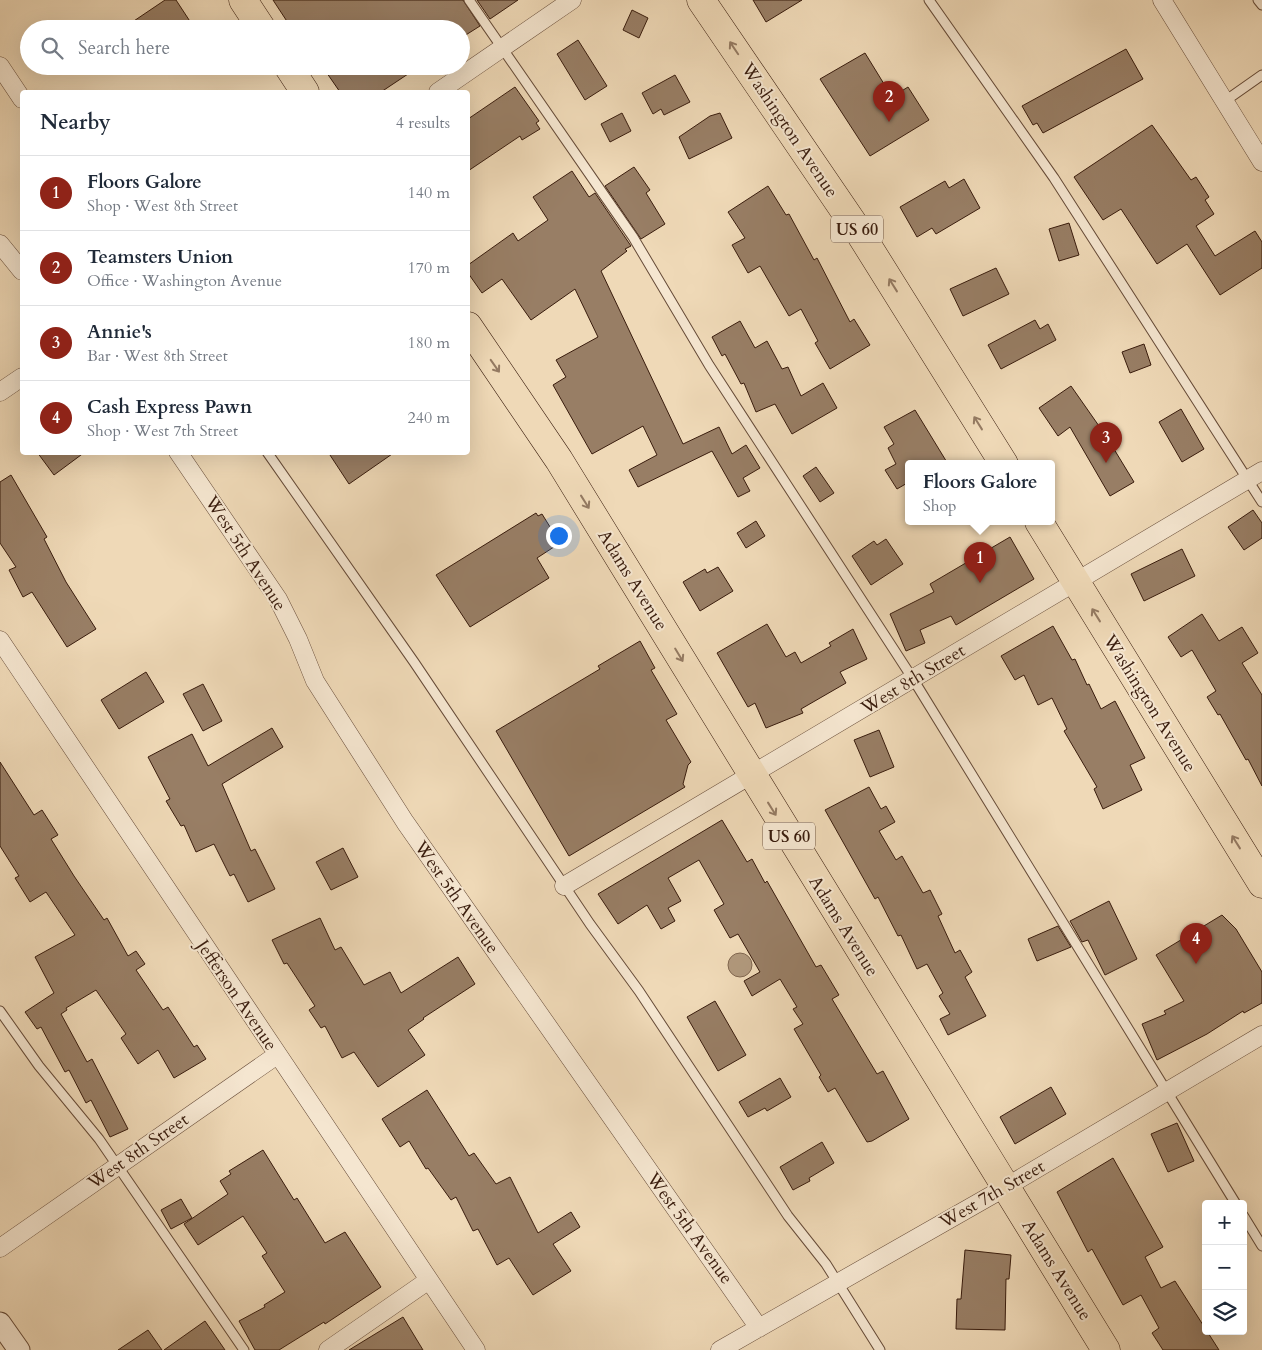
<!DOCTYPE html>
<meta charset="utf-8">
<style>
:root{--surface:#fff;--page:#f6f6f7;--text:#1f2937;--muted:#747a83;--line:#e0e1e3;--accent:#8f2418}
body{margin:0;font-family:Cardo,serif;background:var(--page);color:var(--text)}
.controls{position:absolute;right:15px;bottom:15px;display:grid;overflow:hidden;border-radius:5px;box-shadow:0 5px 20px #0002}
.controls button{width:45px;height:45px;display:grid;place-items:center;padding:0;border:0;border-bottom:1px solid var(--line);background:var(--surface);color:var(--text);font:25px sans-serif}
.you{position:absolute;left:558px;top:535px;width:18px;height:18px;margin:-12px;border:4px solid #fff;border-radius:50%;background:#1a73e8;box-shadow:0 0 0 8px #1a73e833}
.badge{display:grid;place-items:center;width:32px;height:32px;border-radius:50%;background:var(--accent);color:#fff;font-size:16px;font-weight:700}
.pin{position:absolute;translate:-50% -41px;filter:drop-shadow(0 1px 2px #0008)}
.pin::after{content:'';position:absolute;top:26px;width:18px;height:15px;background:inherit;clip-path:polygon(0 0,100% 0,50% 100%)}
.popup{position:absolute;left:905px;top:460px;width:150px;height:65px;box-sizing:border-box;display:grid;place-content:center;border-radius:5px;background:var(--surface);filter:drop-shadow(0 1px 4px #0005);font-size:16px;white-space:nowrap;color:var(--muted)}
.popup b{font-size:19px;color:var(--text)}
.popup::after{content:'';position:absolute;left:50%;top:100%;margin-left:-10px;border:10px solid transparent;border-top-color:var(--surface)}
.list{margin:0;padding:0;list-style:none}
h2{display:flex;justify-content:space-between;align-items:center;height:65px;margin:0;padding:0 20px;font-size:21px}
h2 small{font-size:16px;font-weight:400;color:var(--muted)}
.list li{display:grid;grid-template-columns:32px 1fr auto;gap:15px;align-items:center;box-sizing:border-box;height:75px;padding:0 20px;border-top:1px solid var(--line)}
.list b{display:block;font-size:19px;white-space:nowrap}
.list p{margin:0;font-size:16px;white-space:nowrap;color:var(--muted)}
.list em{font-size:16px;font-style:normal;color:var(--muted)}
.icon{flex:none;width:28px;height:28px;fill:none;stroke:currentColor;stroke-width:2;stroke-linecap:round;stroke-linejoin:round}
.map{position:relative;flex:none;width:1262px;height:1350px;overflow:hidden}
.search{position:absolute;background:var(--surface);box-shadow:0 5px 20px #0002;left:20px;top:20px;width:450px;height:55px;display:flex;align-items:center;gap:12px;box-sizing:border-box;padding:0 18px;border-radius:28px;color:var(--muted);font-size:19px}
.panel{position:absolute;background:var(--surface);box-shadow:0 5px 20px #0002;left:20px;top:90px;width:450px;height:365px;border-radius:5px}
.map>svg:first-child{display:block}
.water{fill:#b1997d;stroke:#816750}
.building{fill:#987e65;stroke:#391c0d}
.lines{fill:none;stroke-linecap:round;stroke-linejoin:round}
.service-casing{stroke:#664b38;stroke-width:11}
.minor-casing{stroke:#664b38;stroke-width:19}
.tertiary-casing{stroke:#664b38;stroke-width:23}
.primary-casing{stroke:#391c0d;stroke-width:29}
.service{stroke:#f5e6d0;stroke-width:9}
.minor{stroke:#f5e6d0;stroke-width:18}
.tertiary{stroke:#f5e6d0;stroke-width:21}
.primary{stroke:#efd9b7;stroke-width:28}
.oneway{stroke:#947a62}
.labels{text-anchor:middle;stroke-width:4;stroke-linejoin:round;paint-order:stroke}
.shield{fill:#f5e6d0;stroke:#715948;stroke-width:1}
.shield-label{font-size:16px;font-weight:bold;fill:#391c0d}
.street-label{font-size:18px;fill:#391c0d;stroke:#f5e6d0}
</style>
<div class="map">
<svg width="1262" height="1350" viewBox="0 0 1262 1350">
<rect width="100%" height="100%" fill="#efd9b7"/>
<filter id="stains"><feTurbulence type="fractalNoise" baseFrequency=".004" numOctaves="4"/><feColorMatrix values="0 0 0 0 .2 0 0 0 0 .09 0 0 0 0 .02 0 0 0 .5 -.17"/></filter>
<radialGradient id="worn" r=".72"><stop offset=".6" stop-color="#630" stop-opacity="0"/><stop offset="1" stop-color="#630" stop-opacity=".3"/></radialGradient>
<path class="water" d="M728 965a12 12 0 1 1 24 0a12 12 0 1 1-24 0Z"/>
<path class="building" d="M165 0H176L195 29H122Z
M273 0H463L480 26 461 38V29H292Z
M477 0H518L490 19Z
M753 0H802L766 22Z
M632 10 648 18 639 38 623 30Z
M578 40 607 86 585 100 557 54Z
M1126 49 1143 79 1043 133 1037 123 1033 125 1022 106Z
M865 53 892 97 908 87 929 120 870 156 820 79Z
M322 66H420L381 92H340Z
M675 75 690 102 664 115 661 109 653 114 642 93Z
M515 87 539 121 536 123 540 129 522 140 520 136 468 171V119Z
M622 113 631 131 610 142 601 124Z
M720 113 732 138 689 159 679 137 710 116Z
M1152 125 1191 180 1196 177 1209 197 1205 200 1214 214 1196 226 1215 256 1255 231 1262 242V268L1220 295 1187 244 1157 264 1121 209 1103 220 1074 177Z
M634 167 650 190 646 193 665 224 641 239 605 186Z
M572 171 589 197 595 193 631 246 625 249 627 251 601 271 683 444 719 427 732 454 746 445 760 468 743 478 750 491 738 497 712 451 638 487 629 470 657 455 643 426 592 454 553 385 566 377 556 360 598 337 575 289 531 320 502 279 482 293 468 273V265L513 233 518 241 548 220 533 197Z
M964 179 980 208 936 234 932 228 917 237 900 207 945 181 949 188Z
M768 186 786 215 789 214 814 260 817 258 850 322 854 319 870 345 830 369 815 343 818 341 801 309 789 316 760 266 748 273 732 245 745 238 728 212Z
M1069 223 1079 255 1059 261 1049 229Z
M996 268 1009 294 963 316 950 289Z
M1035 320 1040 329 1048 324 1056 340 1001 369 988 345Z
M740 321 755 348 767 341 782 369 788 367 801 396 823 383 837 408 792 434 775 404 756 412 744 383 741 384 725 354 722 356 712 337Z
M1144 344 1151 365 1130 373 1122 352Z
M1071 386 1106 436 1134 482 1110 496 1070 427 1058 436 1039 408Z
M1181 409 1204 449 1182 462 1159 422Z
M915 410 948 464H909V482L897 489 885 470 896 464 888 448 894 444 884 427Z
M37 452H85L54 475Z
M328 452H395L349 484Z
M816 467 834 493 820 502 803 476Z
M11 475 47 537 44 539 66 582 96 629 67 647 32 592 23 597 9 570 16 567 0 543V482Z
M1253 510 1262 523V538L1244 550 1228 527Z
M536 513 538 516 542 514 560 543 537 558 549 578 470 627 436 575Z
M756 521 765 536 746 548 737 533Z
M1010 537 1034 579 956 625 951 616 920 630 925 643 906 651 890 614 934 592 930 584Z
M886 539 903 564 871 585 852 556 874 541 877 545Z
M1182 549 1195 576 1144 601 1131 574Z
M718 567 733 591 700 611 683 582 705 569 707 573Z
M1202 614 1219 641 1242 627 1258 653 1242 663 1262 695V786L1248 759 1246 760 1220 714 1218 715 1207 697 1216 691 1192 650 1181 657 1168 637Z
M767 624 786 657 795 652 801 663 831 646 829 643 853 629 867 659 840 672 846 683 801 709 803 713 766 728 755 703 748 707 717 653Z
M1053 626 1072 660 1075 659 1087 685 1089 684 1101 709 1115 701 1145 758 1130 765 1142 790 1103 809 1094 789 1097 787 1064 731 1067 729 1052 698 1038 705 1024 675 1015 680 1001 656Z
M640 641 655 668 651 670 677 714 666 720 691 762 688 765 683 784 685 787 569 856 496 731 600 669 598 666Z
M146 672 164 702 119 729 101 700Z
M203 684 222 721 203 731 183 694Z
M272 728 283 747 222 784 251 851 255 849 275 889 248 902 234 874 230 876 214 844 196 852 184 825 181 826 166 801 170 799 148 757 192 734 208 766Z
M879 730 894 767 870 777 854 740Z
M0 762 34 815 42 810 58 835 51 839 74 876 104 920 107 918 128 956 136 951 145 964 136 970 163 1010 168 1007 194 1047 197 1045 206 1059 174 1078 158 1050 138 1064 121 1038 126 1034 96 990 66 1008 67 1010 61 1014 87 1062 92 1059 128 1129 110 1137 91 1100 86 1103 69 1070 65 1072 41 1027 37 1029 25 1012 54 993 35 957 75 935 46 892 30 902 15 878 19 876 0 846Z
M869 787 881 809 886 806 895 822 879 831 896 860 902 856 923 893 930 890 942 914 938 916 955 953 960 950 972 972 965 977 986 1016 948 1035 940 1019 950 1014 939 996 943 993 927 964 917 969 901 935 898 936 878 897 875 899 825 810Z
M722 820 747 862 752 859 765 883 767 881 816 967 821 965 839 995 832 999 877 1074 883 1071 909 1119 872 1141 867 1142 835 1088 828 1092 819 1077 821 1075 794 1029 803 1024 793 1009 797 1007 780 979 752 996 744 981 760 972 738 934 730 938 714 910 724 904 699 860 668 878 681 901 668 908 675 921 661 929 647 905 618 924 598 894Z
M343 848 358 877 331 890 316 862Z
M1109 901 1137 959 1105 975 1088 940 1082 942 1070 921Z
M1222 915 1236 929 1262 972V1003L1244 1013 1243 1011 1207 1034 1157 1060 1142 1024 1166 1014 1164 1011 1184 1001 1156 955Z
M320 918 335 950 341 947 364 985 390 972 401 993 458 957 475 984 423 1018 424 1019 408 1030 425 1055 378 1087 354 1052 342 1058 325 1026 321 1028 309 1010 315 1006 287 963 284 964 272 940Z
M1058 926 1071 947 1037 961 1028 939Z
M715 1001 746 1055 718 1071 687 1017Z
M780 1078 791 1097 767 1111 765 1108 748 1117 739 1102Z
M1051 1087 1066 1114 1015 1144 1000 1117Z
M427 1090 469 1156 474 1153 496 1184 510 1177 538 1233 571 1212 580 1227 553 1244 571 1271 533 1295 509 1258 497 1265 478 1229 473 1231 456 1197 451 1200 428 1168 426 1169 409 1141 400 1147 382 1119Z
M1177 1123 1194 1161 1168 1172 1151 1134Z
M822 1142 834 1163 809 1178 810 1181 793 1190 780 1167Z
M263 1150 294 1200 297 1198 325 1243 345 1232 381 1287 325 1324 324 1322 279 1350H255L239 1321 265 1307 264 1305 285 1292 262 1256 267 1253 243 1216 198 1245 184 1224 228 1194 220 1181 231 1174 229 1171Z
M1113 1158 1163 1247 1145 1257 1161 1288 1175 1281 1219 1350H1163L1152 1333 1159 1328 1141 1295 1123 1305 1092 1249 1088 1252 1057 1192Z
M181 1199 192 1218 171 1229 161 1210Z
M965 1250 1011 1255 1009 1279H1006L1005 1330 956 1329 957 1299H961Z
M403 1317 423 1350H349Z
M205 1321 225 1350H164Z
M148 1330 162 1350H118Z"/>
<g class="lines">
<defs>
<path id="service" d="M469 0 633 237 709 365 913 679 1236 1204
M929 0 1054 178 1262 502
M1258 0 1262 5
M1225 101 1262 75
M267 452 414 662 590 924 639 991 788 1216 826 1264 880 1350
M0 1011 39 1066 99 1139 244 1350
M1243 1215 1262 1246"/>
<path id="minor" d="M1162 0 1262 162
M0 66 22 99
M438 92 572 0
M0 244 22 271
M0 392 22 377
M178 452 278 599 298 639 315 681 405 822 759 1328
M0 640 476 1350
M564 886 1262 471
M0 1248 277 1055
M328 1350 429 1280
M720 1350 1006 1187 1262 1035"/>
<path id="tertiary" d="M0 1323 19 1350"/>
<path id="primary" d="M243 0 262 29
M701 0 859 232 1004 464
M288 66 305 92
M468 326 559 460 1106 1350
M1039 522 1262 884"/>
</defs>
<use href="#service" class="service-casing"/>
<use href="#minor" class="minor-casing"/>
<use href="#tertiary" class="tertiary-casing"/>
<use href="#primary" class="primary-casing"/>
<use href="#service" class="service"/>
<use href="#minor" class="minor"/>
<use href="#tertiary" class="tertiary"/>
<use href="#primary" class="primary"/>
</g>
<defs><path id="oneway-shaft" d="M-6 0H5M1.5-3L5.5 0L1.5 3" fill="none" stroke-width="1.6" stroke-linecap="round" stroke-linejoin="round" transform="scale(1.25)"/></defs>
<g class="oneway">
<use href="#oneway-shaft" transform="translate(734 48) rotate(-124)"/>
<use href="#oneway-shaft" transform="translate(893 285) rotate(-122)"/>
<use href="#oneway-shaft" transform="translate(495 366) rotate(55)"/>
<use href="#oneway-shaft" transform="translate(978 423) rotate(-122)"/>
<use href="#oneway-shaft" transform="translate(585 502) rotate(58)"/>
<use href="#oneway-shaft" transform="translate(1096 615) rotate(-122)"/>
<use href="#oneway-shaft" transform="translate(679 655) rotate(59)"/>
<use href="#oneway-shaft" transform="translate(772 809) rotate(58)"/>
<use href="#oneway-shaft" transform="translate(1236 842) rotate(-122)"/>
</g>
<g class="labels">
<g class="shield">
<rect x="831" y="215.5" width="52" height="27" rx="4"/>
<rect x="763" y="822.5" width="52" height="27" rx="4"/>
</g>
<g class="shield-label">
<text x="857" y="235">US 60</text>
<text x="789" y="842">US 60</text>
</g>
<g class="street-label">
<text transform="translate(790 130) rotate(56)" y="6">Washington Avenue</text>
<text transform="translate(246 553) rotate(57)" y="6">West 5th Avenue</text>
<text transform="translate(633 580) rotate(58)" y="6">Adams Avenue</text>
<text transform="translate(913 679) rotate(-31)" y="6">West 8th Street</text>
<text transform="translate(1150 703) rotate(58)" y="6">Washington Avenue</text>
<text transform="translate(457 897) rotate(55)" y="6">West 5th Avenue</text>
<text transform="translate(844 926) rotate(58)" y="6">Adams Avenue</text>
<text transform="translate(237 995) rotate(56)" y="6">Jefferson Avenue</text>
<text transform="translate(138 1151) rotate(-35)" y="6">West 8th Street</text>
<text transform="translate(992 1194) rotate(-30)" y="6">West 7th Street</text>
<text transform="translate(690 1228) rotate(54)" y="6">West 5th Avenue</text>
<text transform="translate(1057 1270) rotate(58)" y="6">Adams Avenue</text>
</g>
</g>
<rect width="100%" height="100%" filter="url(#stains)"/>
<rect width="100%" height="100%" fill="url(#worn)"/>
</svg>
<div class="controls">
<button>+</button>
<button>−</button>
<button><svg class="icon" aria-label="layers" viewBox="0 0 24 24"><path d="M12 4l9 5-9 5-9-5zM3 14l9 5 9-5"/></svg></button>
</div>
<div class="you"></div>
<div class="pin badge" style="left:980px;top:583px">1</div>
<div class="popup"><b>Floors Galore</b>Shop</div>
<div class="pin badge" style="left:889px;top:122px">2</div>
<div class="pin badge" style="left:1106px;top:463px">3</div>
<div class="pin badge" style="left:1196px;top:964px">4</div>
<div class="search"><svg class="icon" aria-label="search" viewBox="0 0 24 24"><circle cx="10" cy="10" r="6"/><path d="M15 15l6 6"/></svg>Search here</div>
<section class="panel">
<h2>Nearby<small>4 results</small></h2>
<ul class="list">
<li><span class="badge">1</span><div><b>Floors Galore</b><p>Shop · West 8th Street</p></div><em>140 m</em></li>
<li><span class="badge">2</span><div><b>Teamsters Union</b><p>Office · Washington Avenue</p></div><em>170 m</em></li>
<li><span class="badge">3</span><div><b>Annie's</b><p>Bar · West 8th Street</p></div><em>180 m</em></li>
<li><span class="badge">4</span><div><b>Cash Express Pawn</b><p>Shop · West 7th Street</p></div><em>240 m</em></li>
</ul>
</section>
</div>
